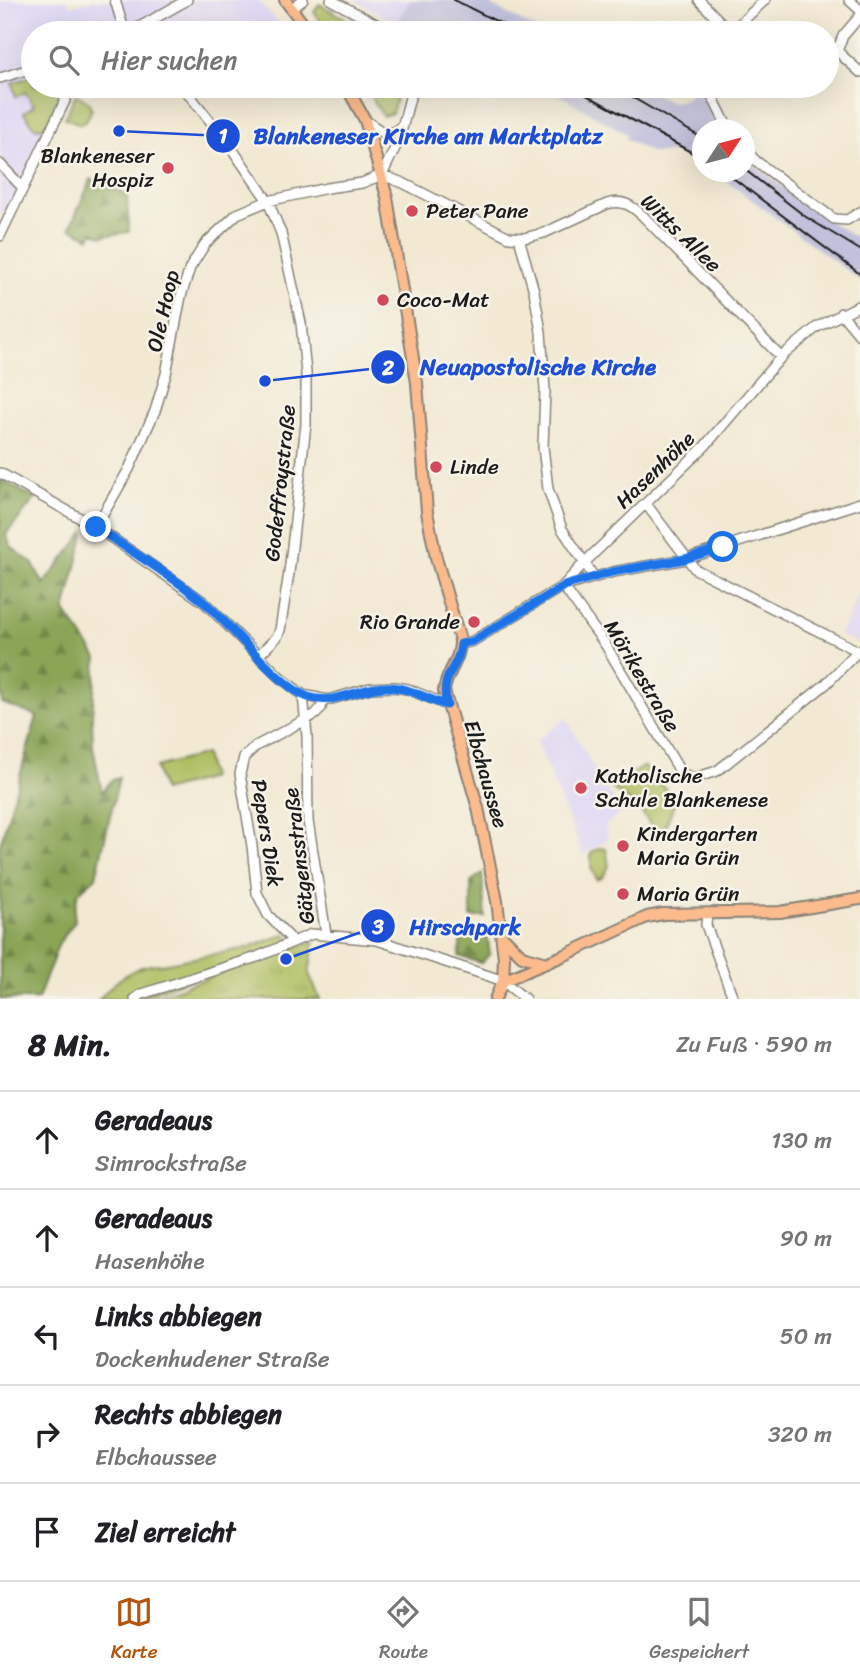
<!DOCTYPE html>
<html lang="de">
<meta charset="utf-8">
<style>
:root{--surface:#fff;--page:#f6f6f6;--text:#202124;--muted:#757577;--line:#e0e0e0;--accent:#b45309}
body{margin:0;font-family:Sriracha,sans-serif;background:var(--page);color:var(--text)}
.compass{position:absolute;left:692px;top:119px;width:63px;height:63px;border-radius:50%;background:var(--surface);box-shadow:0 7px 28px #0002;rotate:54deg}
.stop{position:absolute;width:21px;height:21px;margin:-16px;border:5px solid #1a73e8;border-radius:50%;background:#fff}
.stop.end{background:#1a73e8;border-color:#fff;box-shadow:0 2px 7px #0008}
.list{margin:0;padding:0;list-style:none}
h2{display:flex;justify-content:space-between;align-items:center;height:91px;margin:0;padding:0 28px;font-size:30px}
h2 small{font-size:23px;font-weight:400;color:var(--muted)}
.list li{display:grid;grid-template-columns:46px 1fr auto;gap:21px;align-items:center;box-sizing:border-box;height:98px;padding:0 28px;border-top:2px solid var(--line)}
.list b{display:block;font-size:26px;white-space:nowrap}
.list p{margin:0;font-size:23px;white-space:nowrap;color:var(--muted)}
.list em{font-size:23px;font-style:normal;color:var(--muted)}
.icon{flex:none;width:38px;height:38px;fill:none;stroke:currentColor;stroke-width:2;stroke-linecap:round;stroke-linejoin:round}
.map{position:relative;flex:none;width:860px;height:999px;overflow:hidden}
.search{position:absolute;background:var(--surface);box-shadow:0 7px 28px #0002;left:21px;right:21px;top:21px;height:77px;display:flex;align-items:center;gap:18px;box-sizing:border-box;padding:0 24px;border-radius:38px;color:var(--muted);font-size:26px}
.sheet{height:581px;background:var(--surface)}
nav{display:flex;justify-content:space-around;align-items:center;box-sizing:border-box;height:98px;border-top:2px solid var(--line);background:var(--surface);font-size:19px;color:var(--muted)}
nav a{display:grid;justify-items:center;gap:4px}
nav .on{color:var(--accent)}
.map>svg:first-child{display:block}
.built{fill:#ddd5f6}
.industrial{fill:#c2c1dc}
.grass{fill:#aebe61;stroke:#656d3e;stroke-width:2}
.forest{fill:url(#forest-firs);stroke:#53603a;stroke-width:2}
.park{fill:url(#park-tufts);stroke:#656d3e;stroke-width:2}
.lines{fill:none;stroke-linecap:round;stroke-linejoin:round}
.minor-casing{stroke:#878278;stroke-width:12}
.major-casing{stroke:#878278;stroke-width:14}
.minor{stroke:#fff;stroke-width:9}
.major{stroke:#fbbb8d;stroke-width:10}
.tram{stroke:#1c1c1c;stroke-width:2}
.route{stroke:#1a73e8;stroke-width:9}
.poi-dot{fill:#d1495b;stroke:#f7f3e8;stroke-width:2.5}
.labels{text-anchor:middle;stroke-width:5;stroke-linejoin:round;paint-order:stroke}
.poi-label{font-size:21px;fill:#1c1c1c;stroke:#f7f3e8;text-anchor:start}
.street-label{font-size:21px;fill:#1c1c1c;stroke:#f7f3e8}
.leader{fill:none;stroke:#1d4ed8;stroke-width:2.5}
.callout-dot{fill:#1d4ed8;stroke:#f7f3e8;stroke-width:2.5}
.mark-label{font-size:21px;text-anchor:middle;font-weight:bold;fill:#fff}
.callout-label{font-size:23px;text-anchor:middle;font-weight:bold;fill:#1d4ed8;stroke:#f7f3e8;stroke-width:5;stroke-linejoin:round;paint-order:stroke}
</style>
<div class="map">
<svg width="860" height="999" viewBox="0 0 860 999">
<defs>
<pattern id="forest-firs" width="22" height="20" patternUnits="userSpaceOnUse" patternTransform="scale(1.75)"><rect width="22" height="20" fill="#8aa557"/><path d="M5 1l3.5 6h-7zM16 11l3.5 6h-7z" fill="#708647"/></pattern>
<pattern id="park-tufts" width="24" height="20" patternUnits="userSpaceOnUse" patternTransform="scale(1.75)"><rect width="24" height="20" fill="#aebe61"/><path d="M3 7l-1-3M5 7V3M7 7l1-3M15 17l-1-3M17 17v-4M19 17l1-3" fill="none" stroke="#95a354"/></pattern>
</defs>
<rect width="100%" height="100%" fill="#f7f3e8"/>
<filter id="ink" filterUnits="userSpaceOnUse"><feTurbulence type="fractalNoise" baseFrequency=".0143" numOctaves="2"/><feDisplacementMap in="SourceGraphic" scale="14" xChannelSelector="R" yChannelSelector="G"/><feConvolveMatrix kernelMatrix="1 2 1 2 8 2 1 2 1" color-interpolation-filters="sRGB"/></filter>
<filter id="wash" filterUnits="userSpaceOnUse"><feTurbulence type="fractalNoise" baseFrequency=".00686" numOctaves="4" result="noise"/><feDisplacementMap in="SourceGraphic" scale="28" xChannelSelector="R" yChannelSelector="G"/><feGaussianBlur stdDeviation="1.57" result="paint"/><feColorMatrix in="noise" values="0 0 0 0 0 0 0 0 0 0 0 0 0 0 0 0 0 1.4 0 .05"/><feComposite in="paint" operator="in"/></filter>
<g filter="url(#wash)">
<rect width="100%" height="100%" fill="#f2e9d3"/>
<path class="built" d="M8 0H67L69 6 95 0H257L280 24 268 33H158L163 25 155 14 119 33H33V86H65L5 215 0 212V2Z
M355 0H410L396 23Z
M860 592V644L840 635Z
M566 718 607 791 622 811 606 825 607 840 583 854 536 741Z"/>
<path class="industrial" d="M410 0H482L543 33H435L431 31 430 33H414L396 23Z
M543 86H640L671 102 683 100 700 86 721 129 702 130V165L675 153H652L626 139 627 134Z
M745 157 814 212 860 240V280L714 172H744Z"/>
<path class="grass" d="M33 76V86H65L45 127 35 128 24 113 34 105 25 92 16 97 12 83Z
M364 86H387L398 92 392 113 383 116Z
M76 94 91 104 89 108 92 109 86 122 83 121 81 124 65 118Z
M205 754 211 778 163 791 156 767Z
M644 766 676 800 660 839 641 811 611 787Z
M286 934 293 941 135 999H99C116 980 136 963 162 964L247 948Z"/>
<path class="forest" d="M91 179 127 195 129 232 102 236 93 232 90 238 70 228Z
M0 480 36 498 6 534 11 547 32 563 44 584 85 531 65 611 97 658 92 716 93 747 102 792 112 780 119 778 96 877 78 893 74 912 75 921 59 943 38 999H0V845L37 716 2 703 0 656Z
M482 873 485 917H471V882Z
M475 930 487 933 490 954 481 963 459 956 461 936H472Z"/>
<path class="park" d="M319 4 350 21 347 30 350 32 355 26 354 23 359 26 355 33H328L314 12Z
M599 848 606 849 609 866 603 877 597 880 591 868V853Z
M314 942 309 974 320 999H148L298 946Z"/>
</g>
<g filter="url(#ink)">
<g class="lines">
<defs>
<path id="minor" d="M115 0 125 33
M331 0 393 33
M699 0 731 33
M849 0 860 10
M292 8 303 0
M860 16 843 36 837 51 860 72
M129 33 187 0
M730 33 765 0
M0 78 33 68
M182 86 228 143 268 201 281 233 301 323 306 373V424L289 573 280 630 277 637 258 656
M707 86 729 130
M366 121 384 133 394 132 403 125
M744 149 756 161 834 219 847 220 860 212
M0 164 23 188
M382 175 403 183 509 237 524 238 544 233 607 204C623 199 632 206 643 216L781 357
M382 175 399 140 413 86
M0 236 72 86
M519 238 534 291 541 332 545 390 543 447 548 489 562 529 594 577
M841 313 860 336
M0 473 96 527 204 602 279 676 303 695 328 700 370 688 395 687 408 689 447 705
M646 504 695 569 860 652
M96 527 129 469 155 411 166 374 181 296 190 268 205 244 237 214 268 201 327 188 362 183 382 175
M563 586 605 644 681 773 694 778 717 771 826 684 858 651
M565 586 613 572 686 559 860 503
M461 644 473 641 563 586 585 562 705 446 781 357 817 327 860 305
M303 695 307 736 308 821 326 934
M707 913 706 925 733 998
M293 941 268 915 257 893 252 846 240 774 244 757 256 746 316 714 321 708 323 700
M135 999 142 994 257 957 312 934 377 940 489 976 503 981 525 999"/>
<path id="major" d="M285 0 310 33
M346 86 365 120 387 197 417 383 427 512 436 558 460 640C461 660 446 672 444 691L478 808 497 901 504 958 503 981 495 999
M502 936 522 956 547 963
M503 981 565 955 647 917 663 914 780 912 860 899"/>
</defs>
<use href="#minor" class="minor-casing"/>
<use href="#major" class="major-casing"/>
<use href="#minor" class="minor"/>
<use href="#major" class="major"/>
<path class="tram" d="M454 0 520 33
M472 23 488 33
M570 86 702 158
M613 86 702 138
M744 169 806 217 860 250
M725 172 860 274"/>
</g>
</g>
<g class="lines" filter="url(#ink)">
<path class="route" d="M96 527C131 552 175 577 206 604 233 627 278 686 308 697 336 706 359 687 386 687 409 686 426 700 447 705 439 673 459 670 461 644L473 641 564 586 612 572 685 559 723 547"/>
</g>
<g class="poi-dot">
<circle cx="168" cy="168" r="7"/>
<circle cx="412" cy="211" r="7"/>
<circle cx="383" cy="300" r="7"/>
<circle cx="436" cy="467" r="7"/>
<circle cx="474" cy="622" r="7"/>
<circle cx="581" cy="788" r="7"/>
<circle cx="623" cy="846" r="7"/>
<circle cx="623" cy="894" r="7"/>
</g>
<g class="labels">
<g class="poi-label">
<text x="154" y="163" text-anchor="end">Blankeneser<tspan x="154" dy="24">Hospiz</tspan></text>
<text x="426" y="218">Peter Pane</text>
<text x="397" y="307">Coco-Mat</text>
<text x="450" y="474">Linde</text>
<text x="460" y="629" text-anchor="end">Rio Grande</text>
<text x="595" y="783">Katholische<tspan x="595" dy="24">Schule Blankenese</tspan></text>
<text x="637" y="841">Kindergarten<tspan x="637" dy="24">Maria Grün</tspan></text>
<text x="637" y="901">Maria Grün</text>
</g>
<g class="street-label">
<text transform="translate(681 233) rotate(44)" y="7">Witts Allee</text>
<text transform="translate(163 311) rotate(-77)" y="7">Ole Hoop</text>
<text transform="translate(655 470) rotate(-44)" y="7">Hasenhöhe</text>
<text transform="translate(280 483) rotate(-84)" y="7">Godeffroystraße</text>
<text transform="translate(642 676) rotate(59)" y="7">Mörikestraße</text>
<text transform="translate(486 774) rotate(74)" y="7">Elbchaussee</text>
<text transform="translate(267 833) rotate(81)" y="7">Pepers Diek</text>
<text transform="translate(299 856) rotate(-97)" y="7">Gätgensstraße</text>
</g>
</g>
<path class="leader" d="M119 131L223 136M265 381L388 367M286 959L378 926"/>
<g class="callout-dot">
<circle cx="119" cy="131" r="7"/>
<circle cx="265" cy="381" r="7"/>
<circle cx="286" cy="959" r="7"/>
<circle cx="223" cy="136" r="18"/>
<circle cx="388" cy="367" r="18"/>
<circle cx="378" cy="926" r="18"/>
</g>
<g class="mark-label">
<text x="223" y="143">1</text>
<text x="388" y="375">2</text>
<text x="378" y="934">3</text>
</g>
<g class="callout-label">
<text x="428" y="144">Blankeneser Kirche am Marktplatz</text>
<text x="538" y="375">Neuapostolische Kirche</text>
<text x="465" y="935">Hirschpark</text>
</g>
</svg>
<svg class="compass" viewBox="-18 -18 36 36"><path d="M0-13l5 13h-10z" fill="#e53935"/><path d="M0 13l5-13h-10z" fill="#757577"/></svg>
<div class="stop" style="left:723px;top:547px"></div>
<div class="stop end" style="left:96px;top:527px"></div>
<div class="search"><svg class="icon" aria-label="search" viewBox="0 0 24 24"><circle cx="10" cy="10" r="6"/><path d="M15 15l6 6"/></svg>Hier suchen</div>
</div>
<section class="sheet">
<h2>8 Min.<small>Zu Fuß · 590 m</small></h2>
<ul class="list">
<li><svg class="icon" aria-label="ahead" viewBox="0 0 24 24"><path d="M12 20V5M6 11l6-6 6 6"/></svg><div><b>Geradeaus</b><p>Simrockstraße</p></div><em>130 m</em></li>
<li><svg class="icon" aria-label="ahead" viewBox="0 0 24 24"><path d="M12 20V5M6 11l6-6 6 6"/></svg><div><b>Geradeaus</b><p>Hasenhöhe</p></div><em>90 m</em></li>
<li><svg class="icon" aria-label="left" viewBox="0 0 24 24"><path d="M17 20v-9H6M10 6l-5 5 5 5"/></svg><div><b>Links abbiegen</b><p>Dockenhudener Straße</p></div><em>50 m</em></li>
<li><svg class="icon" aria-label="right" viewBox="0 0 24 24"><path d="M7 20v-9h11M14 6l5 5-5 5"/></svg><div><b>Rechts abbiegen</b><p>Elbchaussee</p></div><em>320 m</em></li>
<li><svg class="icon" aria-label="arrive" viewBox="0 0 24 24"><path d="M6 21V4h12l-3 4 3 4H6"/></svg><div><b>Ziel erreicht</b></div></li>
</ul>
</section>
<nav>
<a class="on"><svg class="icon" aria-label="map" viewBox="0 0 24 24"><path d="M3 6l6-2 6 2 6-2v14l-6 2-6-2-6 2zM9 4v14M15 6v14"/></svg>Karte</a>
<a><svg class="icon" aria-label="directions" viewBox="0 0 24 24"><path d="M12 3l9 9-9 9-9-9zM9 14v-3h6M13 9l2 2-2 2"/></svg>Route</a>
<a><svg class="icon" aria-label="saved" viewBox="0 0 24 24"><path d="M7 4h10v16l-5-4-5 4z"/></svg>Gespeichert</a>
</nav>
